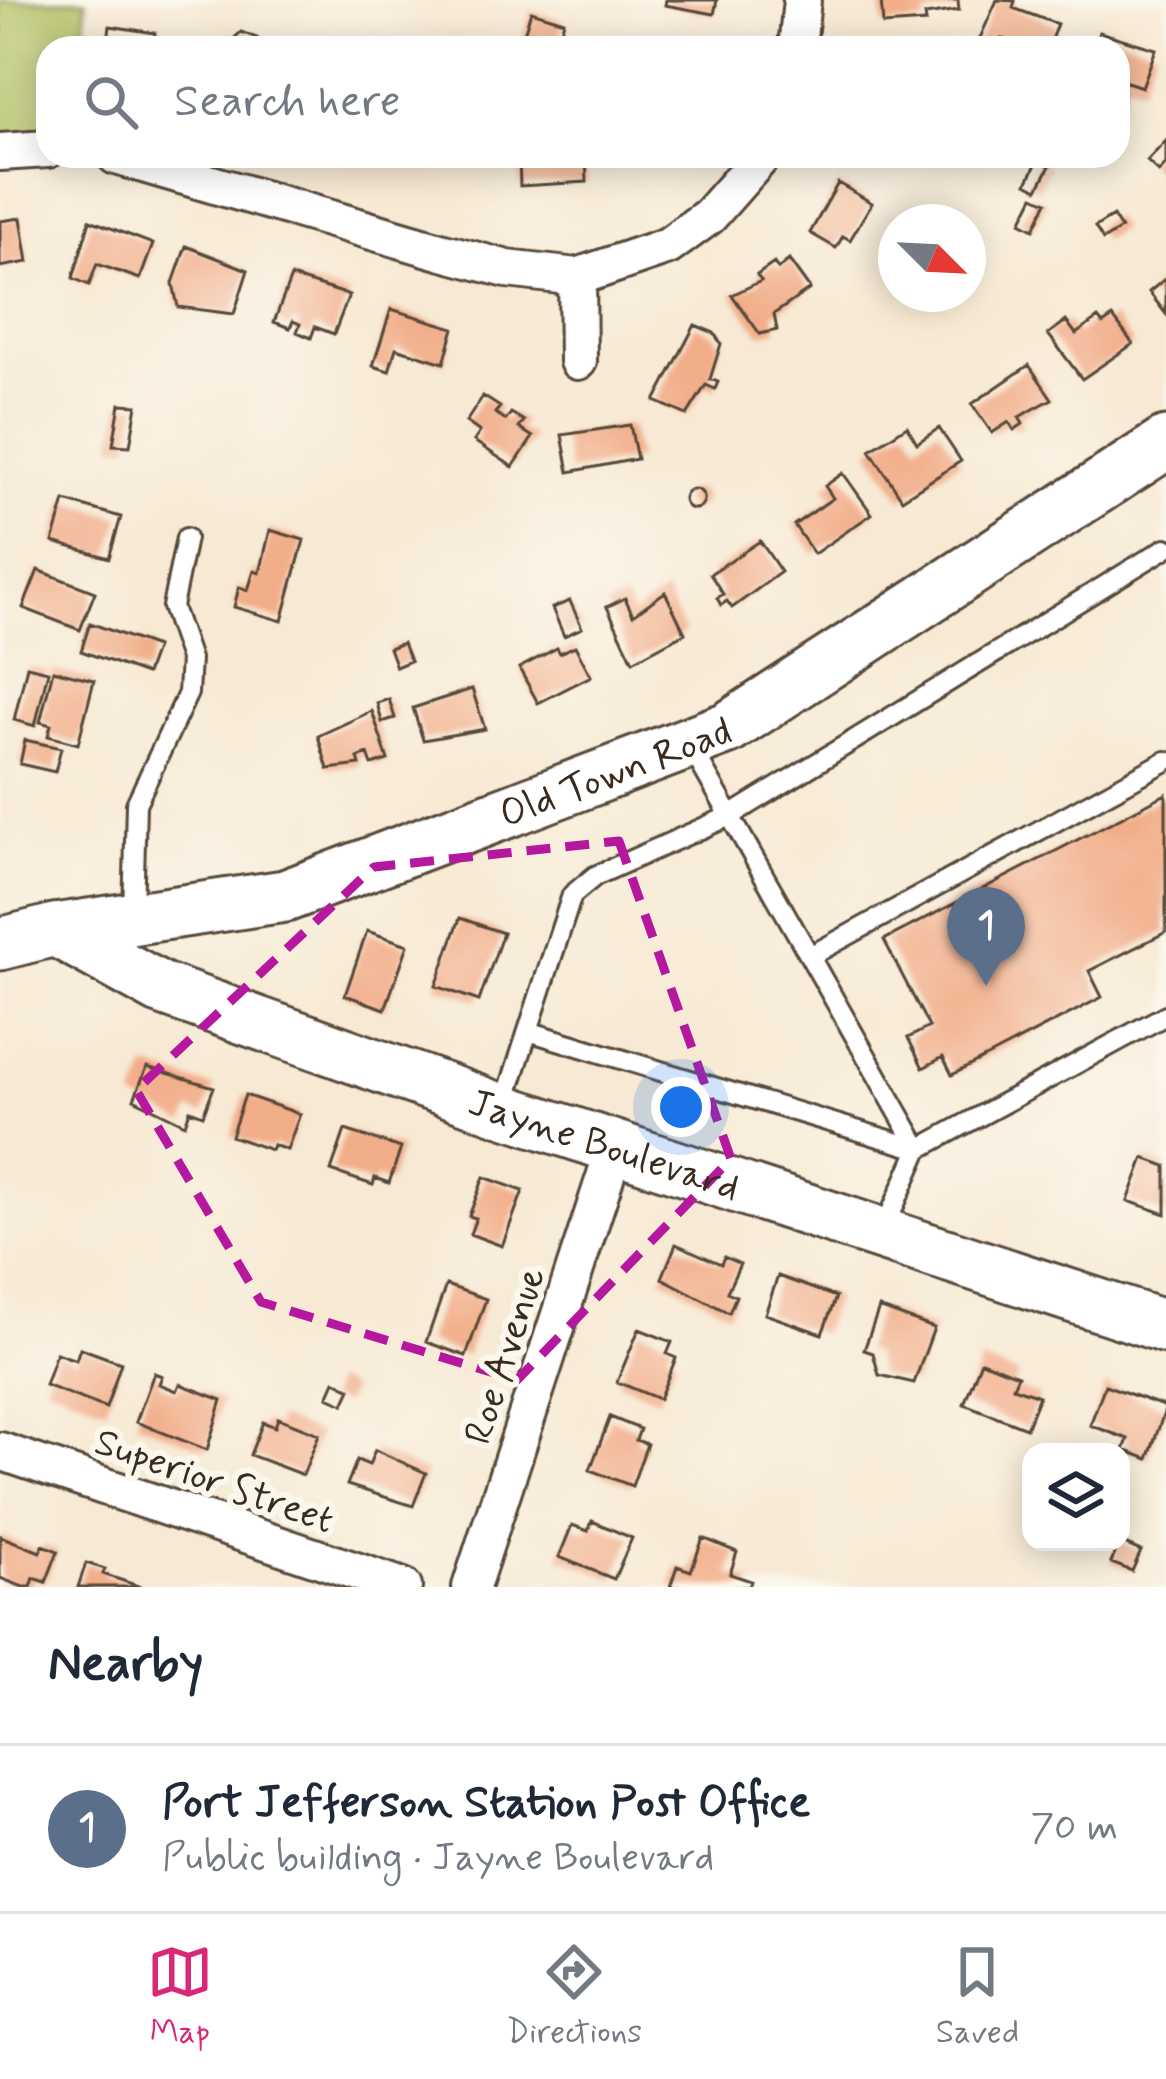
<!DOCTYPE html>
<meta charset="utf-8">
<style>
:root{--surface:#fff;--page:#f6f6f7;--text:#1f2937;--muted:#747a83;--line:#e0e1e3;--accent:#db2777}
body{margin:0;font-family:Mynerve,sans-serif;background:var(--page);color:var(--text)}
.controls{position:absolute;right:36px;bottom:36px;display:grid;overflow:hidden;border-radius:24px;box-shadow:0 6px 30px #0003}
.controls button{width:108px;height:108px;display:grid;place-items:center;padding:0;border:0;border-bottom:3px solid var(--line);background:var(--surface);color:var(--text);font:60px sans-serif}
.compass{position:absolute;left:878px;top:204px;width:108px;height:108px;border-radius:50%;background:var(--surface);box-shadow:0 6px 30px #0003;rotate:114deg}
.you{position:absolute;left:681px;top:1107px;width:42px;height:42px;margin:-30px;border:9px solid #fff;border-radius:50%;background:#1a73e8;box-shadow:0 0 0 18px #1a73e833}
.badge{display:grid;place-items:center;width:78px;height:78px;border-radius:50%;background:var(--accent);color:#fff;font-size:39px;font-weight:700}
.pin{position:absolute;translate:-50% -99px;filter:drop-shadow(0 3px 6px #0008)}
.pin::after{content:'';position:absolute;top:63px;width:42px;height:36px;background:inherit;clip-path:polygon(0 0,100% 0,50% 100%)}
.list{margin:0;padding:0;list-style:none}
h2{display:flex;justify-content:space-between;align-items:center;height:156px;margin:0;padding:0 48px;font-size:51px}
h2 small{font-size:39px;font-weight:400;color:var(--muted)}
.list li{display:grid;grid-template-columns:78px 1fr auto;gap:36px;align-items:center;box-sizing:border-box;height:168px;padding:0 48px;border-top:3px solid var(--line)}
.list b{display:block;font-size:45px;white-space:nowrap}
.list p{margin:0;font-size:39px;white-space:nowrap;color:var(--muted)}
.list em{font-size:39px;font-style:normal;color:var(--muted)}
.icon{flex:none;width:66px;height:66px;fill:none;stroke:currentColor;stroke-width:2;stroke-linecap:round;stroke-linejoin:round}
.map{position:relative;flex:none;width:1166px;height:1587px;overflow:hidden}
.search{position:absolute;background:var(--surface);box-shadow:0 6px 30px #0003;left:36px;right:36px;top:36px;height:132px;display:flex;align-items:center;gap:30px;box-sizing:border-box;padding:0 42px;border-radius:36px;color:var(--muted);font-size:45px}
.sheet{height:324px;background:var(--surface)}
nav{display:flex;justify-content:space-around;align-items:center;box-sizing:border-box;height:168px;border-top:3px solid var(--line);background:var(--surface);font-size:33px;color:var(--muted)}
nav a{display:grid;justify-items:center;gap:6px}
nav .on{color:var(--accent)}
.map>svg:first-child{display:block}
.green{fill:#b1bf62;stroke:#767440;stroke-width:3}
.building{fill:#f2ad89}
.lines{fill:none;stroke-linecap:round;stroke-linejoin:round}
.lane-casing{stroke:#574739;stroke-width:24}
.street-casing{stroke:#574739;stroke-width:42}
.secondary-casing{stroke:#574739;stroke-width:57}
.path{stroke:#574739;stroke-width:6;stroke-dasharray:3 9;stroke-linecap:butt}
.lane{stroke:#fff;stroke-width:18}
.street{stroke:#fff;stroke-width:36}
.secondary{stroke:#fff;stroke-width:51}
.marked{fill:none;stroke:#b5179e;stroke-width:9;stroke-dasharray:24 15;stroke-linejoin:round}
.labels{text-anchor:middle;stroke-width:12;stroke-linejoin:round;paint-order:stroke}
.street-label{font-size:39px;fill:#3b2a1e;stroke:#fbf7ec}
</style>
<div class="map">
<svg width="1166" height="1587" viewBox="0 0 1166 1587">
<rect width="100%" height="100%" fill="#fbf7ec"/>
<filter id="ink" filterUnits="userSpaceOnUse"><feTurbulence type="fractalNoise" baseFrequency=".00833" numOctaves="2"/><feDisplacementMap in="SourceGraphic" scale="24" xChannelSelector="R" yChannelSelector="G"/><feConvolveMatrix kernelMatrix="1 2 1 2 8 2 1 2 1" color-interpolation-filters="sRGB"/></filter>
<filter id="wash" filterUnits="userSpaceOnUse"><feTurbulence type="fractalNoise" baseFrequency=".004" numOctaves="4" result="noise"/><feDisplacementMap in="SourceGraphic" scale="48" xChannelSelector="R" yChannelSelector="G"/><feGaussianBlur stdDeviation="2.7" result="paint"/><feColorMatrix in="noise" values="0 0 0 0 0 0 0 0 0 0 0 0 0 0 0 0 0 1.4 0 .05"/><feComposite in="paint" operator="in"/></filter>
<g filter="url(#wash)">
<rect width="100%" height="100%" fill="#f7e9d3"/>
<path class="green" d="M0 0H86L84 48H48V144H0Z"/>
<g id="blocks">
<path class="building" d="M666 0H717L714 14 665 5Z
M881 0H958L959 10 925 15 926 22 883 25Z
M997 0 1015 1 1013 8 1057 24 1048 48H1025L1002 39 999 48 976 47Z
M531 11 564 21 556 48 521 43Z
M110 26 155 33 154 44 162 48H107Z
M241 32 257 38 255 43 268 48H217L220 40 229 43Z
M1099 32 1156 49 1142 87 1124 81 1123 101 1118 99V48H1093Z
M1166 141V164L1159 172 1147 161Z
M519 156H586L587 182 520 186Z
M1038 160 1050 166 1038 189 1027 183Z
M838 183 872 203 850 240 843 236 836 248 810 233Z
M1034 196 1047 202 1034 229 1021 222Z
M1113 216 1121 229 1103 240 1095 227Z
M21 218 28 262 0 267V221Z
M90 220 153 244 140 279 97 264 89 285 73 278Z
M186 246 248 270 234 314 178 307 173 283Z
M789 260 810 289 774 314 777 330 760 334 732 295 761 281 757 275 774 263 778 269Z
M291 277 349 295 334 334 315 327 311 338 297 332 300 324 293 321 290 328 274 322Z
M1166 278V314L1149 292Z
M391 309 454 328 444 363 396 348 389 371 373 366Z
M1113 317 1133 344 1082 379 1048 334 1066 321 1076 334 1098 318 1103 324Z
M695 325 714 333 721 344 710 379 718 382 715 389 706 385 687 415 655 401Z
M1029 365 1052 399 1019 417 1023 424 1014 430 1009 422 992 433 972 404Z
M483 396 500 407 495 413 506 420 511 413 524 421 519 428 533 437 513 467 474 441 480 432 466 422Z
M120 404 137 405 130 446 113 445Z
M630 425 637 459 569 472 562 435Z
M907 426 917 443 939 428 961 461 902 499 870 450Z
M843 473 872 514 814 554 794 525 833 498 825 486Z
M684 499a10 10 0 1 1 20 0a10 10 0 1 1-20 0Z
M65 501 121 517 109 558 53 542Z
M270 530 304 540 282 621 234 607 239 587 248 590 254 571 260 573Z
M760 541 781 572 732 608 727 601 721 605 717 598 723 594 710 574Z
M38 570 95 592 80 630 23 608Z
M665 592 685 633 633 661 607 607 625 598 633 615Z
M570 601 582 628 564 636 552 608Z
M90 623 156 647 146 674 81 651Z
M403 643 410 661 396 667 389 648Z
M575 646 591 676 538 703 519 668 557 648 560 653Z
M27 666 48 671 35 726 14 720Z
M53 670 94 680 78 744 48 736 51 725 40 722Z
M472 689 485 729 423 740 413 708Z
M389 699 395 718 382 722 377 703Z
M372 711 388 760 372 765 368 754 358 758 360 765 328 769 318 736Z
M25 740 61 748 55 772 20 764Z
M1166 794V932L1089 971 1102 997 952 1075 943 1057 923 1068 908 1038 929 1027 884 940Z
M460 918 503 933 479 1001 436 986Z
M367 931 408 945 385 1009 345 995Z
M147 1067 214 1087 203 1115 190 1110 185 1124 134 1099Z
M245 1095 300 1114 287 1150 273 1145 271 1150 231 1136Z
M345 1130 401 1148 389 1183 375 1178 373 1185 331 1171Z
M1144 1158 1166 1166V1214L1128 1201Z
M484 1177 523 1191 502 1246 470 1234 476 1218 469 1216Z
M676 1244 721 1264 724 1257 740 1264 727 1292 736 1296 729 1313 662 1278Z
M778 1276 836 1297 822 1334 765 1314Z
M446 1285 486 1299 466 1356 426 1342Z
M879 1308 934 1328 914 1383 879 1375 873 1353 864 1350Z
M639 1329 672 1342 667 1354 676 1358 659 1399 617 1382Z
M80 1348 121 1363 106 1408 45 1385 56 1353 76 1360Z
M981 1361 1018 1375 1013 1387 1039 1396 1026 1428 964 1404Z
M154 1373 162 1376 159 1384 177 1391 180 1384 222 1400 207 1450 136 1422Z
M335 1381 351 1389 344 1404 328 1397Z
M1105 1385 1166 1407 1148 1459 1124 1450 1128 1439 1090 1425Z
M610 1417 640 1429 636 1440 647 1444 632 1486 590 1470Z
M278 1418 319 1434 303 1475 250 1455 263 1422 275 1427Z
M375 1450 426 1473 413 1506 347 1485 357 1460 369 1465Z
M592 1521 632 1538 614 1579 559 1557 572 1525 588 1531Z
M0 1536 40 1552 43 1545 58 1551 46 1582 34 1578 31 1587H23L0 1578Z
M703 1538 737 1552 730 1574 751 1581 749 1587H670L677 1566 691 1571Z
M1120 1542 1141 1551 1132 1571 1111 1563Z
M86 1563 105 1569 103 1574 141 1587H78Z"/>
</g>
</g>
<g filter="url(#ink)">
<use href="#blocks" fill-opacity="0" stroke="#574739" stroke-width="3"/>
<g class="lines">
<defs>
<path id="lane" d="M691 747 919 1149 1166 1015
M133 914 136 804 188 693 190 659 172 607 186 538
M812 955 1166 761
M528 1031 919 1149 883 1231
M503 1108 572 895 595 876 732 815 1166 548"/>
<path id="street" d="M797 48 802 0
M0 152 48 149
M116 156 440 251 507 269 577 277 668 246 709 216 762 156
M577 277 578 361
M0 1451 403 1587
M471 1587 614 1150"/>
<g id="secondary">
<path id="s1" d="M55 930 160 988 502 1110 1166 1327"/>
<path id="s2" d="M0 944 55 930 285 896 728 728 1166 443"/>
</g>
</defs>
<use href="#lane" class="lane-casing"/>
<use href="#street" class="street-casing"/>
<use href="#secondary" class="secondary-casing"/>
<path class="path" d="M0 28 11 24"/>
<use href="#lane" class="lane"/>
<use href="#street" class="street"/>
<use href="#secondary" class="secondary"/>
</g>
</g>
<path class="marked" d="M619 841 731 1159 517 1380 261 1302 136 1090 374 867Z"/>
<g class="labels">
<g class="street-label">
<text dy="14" stroke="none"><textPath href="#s2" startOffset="642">Old Town Road</textPath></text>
<text dy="14" stroke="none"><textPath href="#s1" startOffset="591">Jayne Boulevard</textPath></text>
<text transform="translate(503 1355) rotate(-72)" y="14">Roe Avenue</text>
<text transform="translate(215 1479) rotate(19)" y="14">Superior Street</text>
</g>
</g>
</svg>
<div class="controls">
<button><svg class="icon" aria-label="layers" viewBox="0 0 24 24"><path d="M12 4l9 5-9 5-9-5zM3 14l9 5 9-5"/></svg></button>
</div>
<svg class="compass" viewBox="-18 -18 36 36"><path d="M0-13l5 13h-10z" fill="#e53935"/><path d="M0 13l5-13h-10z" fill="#747a83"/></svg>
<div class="you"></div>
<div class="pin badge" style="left:986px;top:986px;background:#5c6f8a">1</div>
<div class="search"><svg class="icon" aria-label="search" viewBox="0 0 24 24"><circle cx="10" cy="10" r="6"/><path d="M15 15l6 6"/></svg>Search here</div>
</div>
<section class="sheet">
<h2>Nearby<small></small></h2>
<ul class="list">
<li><span class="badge" style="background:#5c6f8a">1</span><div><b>Port Jefferson Station Post Office</b><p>Public building · Jayne Boulevard</p></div><em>70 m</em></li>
</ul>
</section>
<nav>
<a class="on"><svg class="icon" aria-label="map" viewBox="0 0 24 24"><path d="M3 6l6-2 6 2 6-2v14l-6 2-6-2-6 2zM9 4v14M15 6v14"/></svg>Map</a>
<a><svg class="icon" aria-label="directions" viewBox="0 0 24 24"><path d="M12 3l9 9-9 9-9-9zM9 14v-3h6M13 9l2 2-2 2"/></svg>Directions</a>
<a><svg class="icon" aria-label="saved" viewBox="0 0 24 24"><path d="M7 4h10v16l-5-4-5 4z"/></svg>Saved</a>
</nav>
